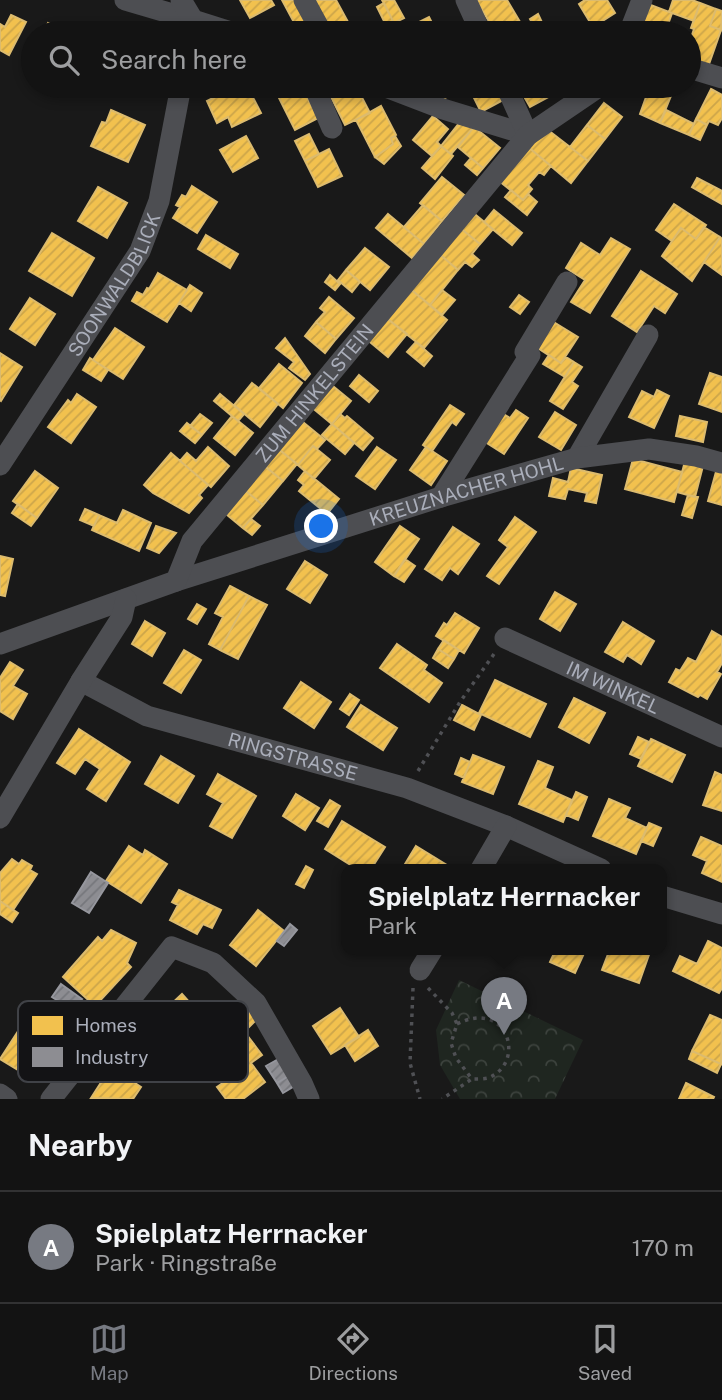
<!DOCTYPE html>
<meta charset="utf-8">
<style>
:root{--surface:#131313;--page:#202021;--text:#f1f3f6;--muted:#9d9ea0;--line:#323233;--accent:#777a82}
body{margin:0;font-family:"Public Sans",sans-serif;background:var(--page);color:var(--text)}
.you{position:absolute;left:322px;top:527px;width:24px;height:24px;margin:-18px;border:5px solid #fff;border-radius:50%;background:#1a73e8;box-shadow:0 0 0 10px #1a73e833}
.badge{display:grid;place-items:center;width:46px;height:46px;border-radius:50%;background:var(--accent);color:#fff;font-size:23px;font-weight:700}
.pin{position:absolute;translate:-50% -58px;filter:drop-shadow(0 2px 4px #0008)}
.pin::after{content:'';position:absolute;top:37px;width:24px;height:21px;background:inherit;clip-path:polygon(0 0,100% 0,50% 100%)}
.popup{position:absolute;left:341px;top:864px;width:326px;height:91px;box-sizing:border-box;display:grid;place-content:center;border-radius:14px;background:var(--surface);filter:drop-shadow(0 2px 5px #0005);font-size:23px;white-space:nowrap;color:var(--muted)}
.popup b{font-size:26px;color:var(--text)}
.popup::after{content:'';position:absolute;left:50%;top:100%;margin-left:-14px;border:14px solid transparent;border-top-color:var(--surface)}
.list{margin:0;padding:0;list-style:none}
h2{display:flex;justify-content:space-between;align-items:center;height:91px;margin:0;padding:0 28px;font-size:30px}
h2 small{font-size:23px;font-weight:400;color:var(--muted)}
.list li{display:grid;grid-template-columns:46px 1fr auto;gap:21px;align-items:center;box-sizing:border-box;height:112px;padding:0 28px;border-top:2px solid var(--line)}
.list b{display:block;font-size:26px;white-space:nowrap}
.list p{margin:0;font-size:23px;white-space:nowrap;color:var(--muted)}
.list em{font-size:23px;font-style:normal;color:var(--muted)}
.icon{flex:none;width:38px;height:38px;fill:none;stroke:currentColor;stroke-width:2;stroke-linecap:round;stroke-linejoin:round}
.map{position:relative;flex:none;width:722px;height:1099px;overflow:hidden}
.search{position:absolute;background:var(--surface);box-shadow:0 4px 10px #0003;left:21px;right:21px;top:21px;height:77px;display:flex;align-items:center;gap:18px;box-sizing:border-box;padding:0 24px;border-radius:38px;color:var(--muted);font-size:26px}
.sheet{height:203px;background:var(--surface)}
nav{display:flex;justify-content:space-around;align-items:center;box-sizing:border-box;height:98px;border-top:2px solid var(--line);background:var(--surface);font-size:19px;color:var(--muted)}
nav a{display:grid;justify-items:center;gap:4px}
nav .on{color:var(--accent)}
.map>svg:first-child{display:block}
.park{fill:url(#park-crowns)}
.homes{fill:url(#homes-hatch);stroke:#dcbb6e;stroke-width:2}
.industry{fill:url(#industry-hatch);stroke:#96979e;stroke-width:2}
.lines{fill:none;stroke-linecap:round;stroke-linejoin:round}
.path{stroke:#4f5054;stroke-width:3.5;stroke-dasharray:3.5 5;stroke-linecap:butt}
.minor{stroke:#4d4e52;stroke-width:21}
.labels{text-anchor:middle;stroke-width:7;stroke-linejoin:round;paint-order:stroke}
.street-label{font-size:19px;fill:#aaaeba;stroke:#131315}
.key{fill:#131315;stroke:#404247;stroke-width:2}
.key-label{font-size:19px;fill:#aaaeba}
</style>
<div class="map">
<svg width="722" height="1099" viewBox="0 0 722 1099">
<defs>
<pattern id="park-crowns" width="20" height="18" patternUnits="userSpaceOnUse" patternTransform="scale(1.75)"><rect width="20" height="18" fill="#1f2620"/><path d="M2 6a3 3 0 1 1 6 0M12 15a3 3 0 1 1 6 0" fill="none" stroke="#3d433e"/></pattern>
<pattern id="homes-hatch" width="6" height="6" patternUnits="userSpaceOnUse" patternTransform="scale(1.75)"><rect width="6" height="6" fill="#f2c14e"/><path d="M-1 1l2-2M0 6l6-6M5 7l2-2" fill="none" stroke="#cca54a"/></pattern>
<pattern id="industry-hatch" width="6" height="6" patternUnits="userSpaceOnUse" patternTransform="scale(1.75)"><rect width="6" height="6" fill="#8d8d92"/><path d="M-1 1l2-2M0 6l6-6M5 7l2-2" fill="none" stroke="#76777c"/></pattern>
</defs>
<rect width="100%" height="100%" fill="#191919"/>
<path class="park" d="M459 980 583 1040 555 1099H460L440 1065 436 1030Z"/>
<path class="homes" d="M240 0H271L274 5 250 18Z
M282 0H296L308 23 297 28Z
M312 0H336L354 33H330Z
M382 0H394L404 18 394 23Z
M476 0H507L520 22 501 33H496Z
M585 0H607L615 13 593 27 579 4Z
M673 0H692L700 3 694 21 669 12Z
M384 3 394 23 387 27 377 7Z
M700 3 716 9 710 26 721 30 708 67 689 60V44L694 29 691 28Z
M648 4 672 13 665 33H637Z
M716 9 722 11 721 30 710 26Z
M538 14 547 33H538L530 19Z
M11 15 26 22 9 55 0 50V24L5 27Z
M429 17 437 33H414L411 26Z
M48 23 70 33H43Z
M384 25 388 33H372L371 32Z
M247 86 261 113 232 127 228 117 217 123 207 101 229 90 231 95Z
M273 86H301L318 118 295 130Z
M332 86H336L340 94 332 99 326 89Z
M356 86 370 113 345 125 332 99Z
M436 86H464L465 88 443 99Z
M468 86H499L505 99 481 112Z
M518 86H547L552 95 530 107Z
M650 86H675L660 123 640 114Z
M711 89 722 95V118L718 125 709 121 707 125 696 119Z
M604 103 622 117 605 139 587 125Z
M381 106 396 135 391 138 393 144 375 157 356 120Z
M111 110 145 125 128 162 91 146 102 122 106 123Z
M666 110 694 124 689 135 660 123Z
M433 116 448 129 437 142 441 146 432 156 413 140Z
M696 119 707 125 700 140 689 135Z
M460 122 474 127 451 154 441 146Z
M587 125 605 139 588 161 570 147Z
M474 127 500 148 483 168 458 147Z
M548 130 588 161 571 183 527 146Z
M309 134 319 154 305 161 295 141Z
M246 136 258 158 233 172 220 150Z
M395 136 401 146 384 164 375 157 393 144 391 138Z
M441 146 453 156 435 179 422 168Z
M527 146 551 166 544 175 539 172 528 185 532 189 523 200 498 180Z
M329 149 342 176 318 187 305 161Z
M471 158 483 168 477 175 465 165Z
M442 177 464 195 442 221 420 203Z
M697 178 722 191V204L692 187Z
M192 186 217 202 197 233 173 218 180 207 176 205 182 195 186 197Z
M98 187 127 203 107 238 78 221Z
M511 190 523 200 528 194 537 202 527 215 505 197Z
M674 204 706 225 696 239 681 228 672 241 656 230Z
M423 205 442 221 424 244 404 227Z
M494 210 522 233 512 245 484 222Z
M471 211 493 229 480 244 459 227Z
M388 214 424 244 412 258 376 228Z
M459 227 480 244 472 254 479 260 472 267 465 262 458 270 437 252Z
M704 227 720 237 692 281 662 256 681 228 696 239Z
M52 233 94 258 72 296 29 271Z
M206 235 238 254 230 268 198 249Z
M720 237 722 239V275L704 262Z
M611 238 630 249 590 313 571 302 585 280 566 268 581 243 600 255Z
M365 248 389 267 370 290 346 270Z
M437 252 458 270 430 305 408 287Z
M346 270 360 282 352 292 338 280Z
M641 271 677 294 665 313 654 306 637 332 612 316Z
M158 273 187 290 167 322 132 301 137 292 143 295 147 288 149 289Z
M330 275 340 284 335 290 325 282Z
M190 285 202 293 191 311 179 303Z
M408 287 447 320 424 348 384 316Z
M442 290 455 300 442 315 430 305Z
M519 295 529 302 520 314 510 307Z
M329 297 354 318 336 339 316 322 325 312 320 308Z
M30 298 55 314 35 345 10 329Z
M384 316 407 334 388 357 365 338Z
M552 321 578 337 561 363 536 347Z
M316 322 336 339 325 353 305 336Z
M115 328 144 347 123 379 93 360Z
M285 338 310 374 305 380 289 368 294 362 276 348Z
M416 342 432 356 424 366 407 352Z
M0 353 22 367 1 401 0 400Z
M549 355 561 363 566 357 574 362 565 377 543 364Z
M90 358 108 370 101 381 83 370Z
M574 362 582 367 572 382 578 386 563 409 550 401Z
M279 364 302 383 283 408 259 388Z
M710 373 722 377V412L699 404Z
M359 375 378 391 369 402 350 386Z
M328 382 351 401 332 424 309 405Z
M252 383 278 404 260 427 234 405Z
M657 390 669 396 654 428 629 417 642 391 654 397Z
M77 394 96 407 71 443 48 427 68 400 71 403Z
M220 394 244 414 238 421 214 401Z
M450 405 464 414 456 425 452 422 432 451 423 445Z
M516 410 528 418 504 454 482 440 500 412 510 418Z
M555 412 576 425 561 450 539 437Z
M200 414 212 423 202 435 190 426Z
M340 414 345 418 347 416 373 438 363 450 332 424Z
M232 416 253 433 235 455 214 438Z
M680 416 707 422 703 442 676 436Z
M298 418 325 440 317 449 313 446 298 465 275 446Z
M187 423 202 435 195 443 180 431Z
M332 424 354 443 345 454 322 435Z
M275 446 297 464 283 481 261 463Z
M313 446 330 460 314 479 298 465Z
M208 447 229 466 211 487 180 461 187 453 196 461Z
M377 447 396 460 375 489 356 476Z
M426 447 447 461 431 485 410 470Z
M171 453 208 485 199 495 202 498 189 513 153 493 144 485Z
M633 459 682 472 674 502 625 489Z
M685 461 703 466 695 497 677 492Z
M261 463 283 481 263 505 241 487Z
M571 468 602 475 596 503 585 501 587 493 568 489 565 499 549 496 553 478 568 482Z
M717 468 722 470V505L708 501Z
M35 471 58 488 37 518 13 501Z
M305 471 339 499 327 514 299 491 304 485 298 480Z
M241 487 263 505 243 528 221 510Z
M688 495 698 497 692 518 682 515Z
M18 504 37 518 31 526 12 513Z
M85 509 99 515 94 526 80 520Z
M123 510 151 523 139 551 92 530 99 515 117 523Z
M515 517 536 532 499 584 487 576 508 547 499 540Z
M251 519 260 526 252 535 243 528Z
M156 526 176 533 159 553 147 548Z
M400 526 419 539 394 576 375 562Z
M453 527 479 544 458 574 450 568 442 580 425 569Z
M0 556 13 559 5 596 0 595Z
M405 559 415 566 404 582 394 576Z
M305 561 327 575 310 603 287 589Z
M230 586 249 596 220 650 209 644 223 617 215 613Z
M555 592 576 604 560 631 540 619Z
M249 596 267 605 238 659 220 650Z
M197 604 206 609 197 624 188 619Z
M455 613 479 628 464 653 436 636 444 623 447 625Z
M145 621 165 633 152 656 132 644Z
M623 622 654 641 641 664 627 655 623 662 605 652Z
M712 631 722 637V663L717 672 721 674 707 699 700 695 698 697 669 682 676 669 680 671 688 658 696 662Z
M444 640 459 650 454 659 438 649Z
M397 644 427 665 424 670 442 683 429 702 380 668Z
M438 649 454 659 448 668 433 658Z
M184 650 201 660 181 693 164 683Z
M10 662 23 670 13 686 27 694 13 719 0 711V678Z
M495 680 546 704 530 737 479 713Z
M301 682 331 702 314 728 284 708Z
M350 694 359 700 349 715 340 709Z
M574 698 605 713 589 743 559 727Z
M361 705 397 728 383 750 347 727Z
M462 705 481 715 474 730 454 720Z
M79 729 130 762 106 801 87 789 100 769 85 759 75 774 57 763Z
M638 737 649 742 641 759 630 754Z
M651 739 685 755 672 782 638 766Z
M473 755 504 767 493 794 462 782Z
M161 756 194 776 178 803 145 784Z
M461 758 470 762 464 778 455 774Z
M538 761 553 767 545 788 572 800 563 822 519 804Z
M715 772 722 775V811L703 805Z
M218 774 256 796 232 838 210 826 223 803 207 794Z
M576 792 587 797 578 820 566 815Z
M296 794 319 808 305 830 283 816Z
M609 799 630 808 625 818 647 828 636 854 593 836Z
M330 800 340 806 328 827 317 821Z
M342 821 385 847 371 869H357L325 849Z
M649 823 661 828 653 846 641 841Z
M701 837 722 846V882L702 873 707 861 693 855Z
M129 846 143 855 145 850 167 864 141 903 106 881Z
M416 846 450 867 448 869H402Z
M12 859 19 864 22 860 32 866 30 870 37 874 13 910 0 901V873Z
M306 866 313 870 304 888 296 884Z
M179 890 221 910 212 928 203 924 197 934 170 920 178 905 172 902Z
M0 901 18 913 12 922 0 914Z
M258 910 284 931 256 966 230 945Z
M111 930 136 943 127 963 131 967 95 1006 63 977 98 937 102 941Z
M708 941 722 948V988L719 993 673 971 680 956 697 964Z
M556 949H586L575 973 550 962Z
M610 949H651L639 983 602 970Z
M182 994 208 1023 176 1051 151 1023Z
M340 1008 359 1037 331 1054 313 1026Z
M250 1012 257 1019 244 1032 237 1024Z
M710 1015 722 1020 721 1064 692 1051Z
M26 1019 61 1042 49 1060 47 1059 42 1067 39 1065 31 1078 0 1059Z
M368 1030 378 1046 355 1061 345 1045Z
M141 1034 155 1049 142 1061 128 1046Z
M247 1035 262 1055 251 1063 265 1082 243 1099H226L217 1087 227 1080 212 1061Z
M692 1051 721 1064 717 1073 689 1059Z
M111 1067 123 1075 125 1071 137 1079 135 1083 141 1087 133 1099 91 1098Z
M686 1083 714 1097 713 1099H679Z"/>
<path class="industry" d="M91 872 108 883 89 913 72 903Z
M290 924 297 930 284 946 277 941Z
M61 984 82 999 71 1009 52 997Z
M282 1057 292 1074 277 1083 266 1066Z
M292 1074 298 1084 283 1093 277 1083Z"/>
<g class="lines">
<path class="path" d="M418 771 460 702 494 654
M413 988 410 1063 420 1099
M428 988 452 1013 457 1024 451 1043 456 1058 472 1079 442 1099
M457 1024C508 998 527 1063 488 1078 484 1079 477 1079 472 1079"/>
<g class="minor">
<path d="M125 0 193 20 190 33"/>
<path d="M181 0 193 20 234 33"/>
<path d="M304 0 322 33"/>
<path d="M466 0 481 33"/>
<path d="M629 33 642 0"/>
<path d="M689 68 722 78"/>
<path d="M314 86 332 128"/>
<path d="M383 86 443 109 528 135"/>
<path d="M506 86 528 135"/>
<path d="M577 458 648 335"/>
<path id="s1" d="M0 465 140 251 159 201 181 86"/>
<path d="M441 497 530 355 525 352 567 282"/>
<path id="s2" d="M176 581 441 497 577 458 649 449 696 456 722 463"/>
<path id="s3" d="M505 638 722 737"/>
<path id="s4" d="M0 644 176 581 192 541 528 135 600 86"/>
<path id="s5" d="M81 681 147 716 407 788 506 826 601 869"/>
<path d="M0 818 81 681 122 617 126 599"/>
<path d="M481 869 506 826"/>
<path d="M662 896 722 914"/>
<path d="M420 970 433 949"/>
<path d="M0 1094 7 1099"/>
<path d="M51 1099 172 947 213 963 256 1003 302 1083 309 1099"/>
</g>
</g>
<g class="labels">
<g class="street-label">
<text dy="7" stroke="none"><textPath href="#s1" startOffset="214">SOONWALDBLICK</textPath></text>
<text dy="7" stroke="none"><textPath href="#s4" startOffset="422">ZUM HINKELSTEIN</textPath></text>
<text dy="7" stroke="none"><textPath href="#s2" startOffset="304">KREUZNACHER HOHL</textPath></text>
<text dy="7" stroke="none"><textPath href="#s3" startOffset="119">IM WINKEL</textPath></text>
<text dy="7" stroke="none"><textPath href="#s5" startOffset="226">RINGSTRASSE</textPath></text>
</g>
</g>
<rect x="18" y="1001" width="230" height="81" rx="10" class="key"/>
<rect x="32" y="1016" width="31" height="19" fill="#f2c14e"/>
<rect x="32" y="1047" width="31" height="20" fill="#8d8d92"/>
<g class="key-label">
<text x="75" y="1032">Homes</text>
<text x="75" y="1064">Industry</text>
</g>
</svg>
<div class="you"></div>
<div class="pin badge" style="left:504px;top:1035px">A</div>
<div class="popup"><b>Spielplatz Herrnacker</b>Park</div>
<div class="search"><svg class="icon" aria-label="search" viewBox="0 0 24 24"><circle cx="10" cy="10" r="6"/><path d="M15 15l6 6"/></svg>Search here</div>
</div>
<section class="sheet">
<h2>Nearby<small></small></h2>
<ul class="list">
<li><span class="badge">A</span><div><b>Spielplatz Herrnacker</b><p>Park · Ringstraße</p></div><em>170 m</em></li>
</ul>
</section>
<nav>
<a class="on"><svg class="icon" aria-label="map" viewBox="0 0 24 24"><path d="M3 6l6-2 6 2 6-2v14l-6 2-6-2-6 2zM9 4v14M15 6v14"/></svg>Map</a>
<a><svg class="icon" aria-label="directions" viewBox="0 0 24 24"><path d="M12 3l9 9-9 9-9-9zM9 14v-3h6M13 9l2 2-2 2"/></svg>Directions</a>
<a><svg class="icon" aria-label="saved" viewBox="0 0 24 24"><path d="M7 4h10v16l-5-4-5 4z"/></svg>Saved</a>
</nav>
